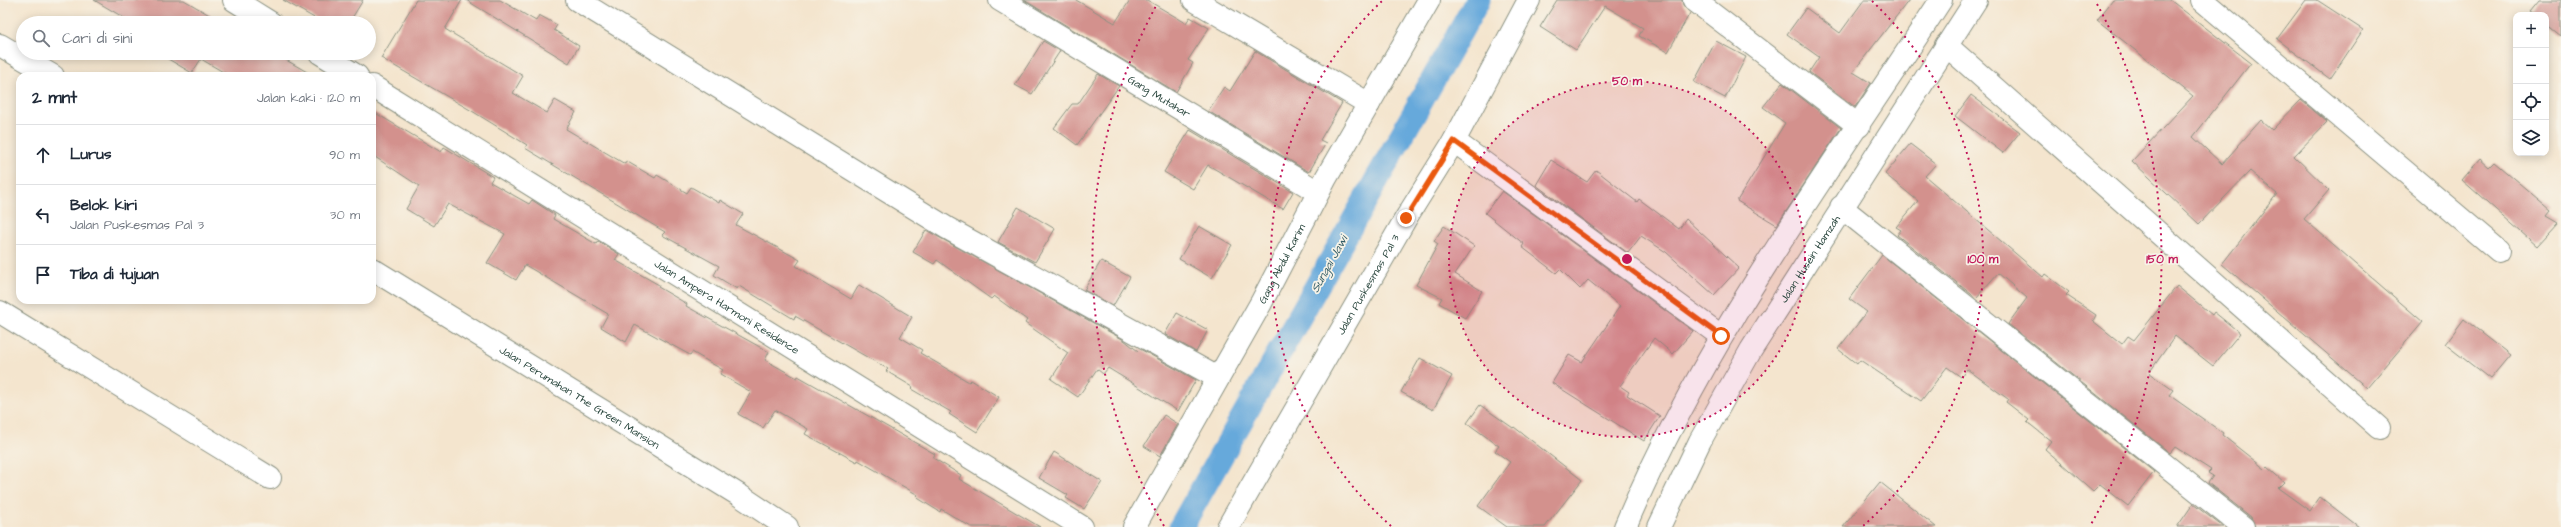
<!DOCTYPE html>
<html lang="id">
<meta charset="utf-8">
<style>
:root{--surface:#fff;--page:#f6f6f7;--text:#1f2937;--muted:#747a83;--line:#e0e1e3}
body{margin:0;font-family:"Architects Daughter",sans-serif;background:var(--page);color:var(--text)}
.controls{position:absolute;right:12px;top:12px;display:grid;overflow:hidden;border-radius:8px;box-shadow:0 2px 10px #0003}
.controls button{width:36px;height:36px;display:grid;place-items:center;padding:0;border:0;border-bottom:1px solid var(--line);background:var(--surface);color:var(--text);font:20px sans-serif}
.stop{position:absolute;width:12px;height:12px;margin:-9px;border:3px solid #ea580c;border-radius:50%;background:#fff}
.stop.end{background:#ea580c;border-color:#fff;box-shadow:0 1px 4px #0008}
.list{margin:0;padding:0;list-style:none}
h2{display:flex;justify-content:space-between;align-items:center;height:52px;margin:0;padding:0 16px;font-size:17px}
h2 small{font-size:13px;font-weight:400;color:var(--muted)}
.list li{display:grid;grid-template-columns:26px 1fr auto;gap:12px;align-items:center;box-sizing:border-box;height:60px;padding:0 16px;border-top:1px solid var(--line)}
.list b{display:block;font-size:15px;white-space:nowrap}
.list p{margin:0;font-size:13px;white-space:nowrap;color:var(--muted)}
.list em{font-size:13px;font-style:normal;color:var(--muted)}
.icon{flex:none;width:22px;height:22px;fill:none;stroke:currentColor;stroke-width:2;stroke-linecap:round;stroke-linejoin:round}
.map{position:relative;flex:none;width:2561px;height:527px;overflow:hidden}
.search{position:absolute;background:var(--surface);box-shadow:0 2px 10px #0003;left:16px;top:16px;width:360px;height:44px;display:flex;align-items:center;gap:10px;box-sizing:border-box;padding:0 14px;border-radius:22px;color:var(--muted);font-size:15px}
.panel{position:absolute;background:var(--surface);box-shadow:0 2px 10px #0003;left:16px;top:72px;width:360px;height:232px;border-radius:12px}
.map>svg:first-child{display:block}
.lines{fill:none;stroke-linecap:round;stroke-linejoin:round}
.canal{stroke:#66a9db;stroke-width:25}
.building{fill:#d3918d}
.minor-casing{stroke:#8a9181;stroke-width:24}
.minor{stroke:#fff;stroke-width:22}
.route{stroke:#ea580c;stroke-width:5}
.ring{fill:none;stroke:#c2185b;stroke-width:2;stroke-dasharray:2 4}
.labels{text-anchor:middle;stroke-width:3.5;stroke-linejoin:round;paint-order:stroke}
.street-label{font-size:11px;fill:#1f3d34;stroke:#f7f3e8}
.water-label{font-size:12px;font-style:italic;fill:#345d66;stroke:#f7f3e8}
.centre{fill:#c2185b;stroke:#f7f3e8;stroke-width:2}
.ring-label{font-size:12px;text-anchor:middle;font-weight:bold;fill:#c2185b;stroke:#f7f3e8;stroke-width:3.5;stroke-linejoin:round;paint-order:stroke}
</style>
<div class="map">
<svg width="2561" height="527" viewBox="0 0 2561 527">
<rect width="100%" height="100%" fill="#f7f3e8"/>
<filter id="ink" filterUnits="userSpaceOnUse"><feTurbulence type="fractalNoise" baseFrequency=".025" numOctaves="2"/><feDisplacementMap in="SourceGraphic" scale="8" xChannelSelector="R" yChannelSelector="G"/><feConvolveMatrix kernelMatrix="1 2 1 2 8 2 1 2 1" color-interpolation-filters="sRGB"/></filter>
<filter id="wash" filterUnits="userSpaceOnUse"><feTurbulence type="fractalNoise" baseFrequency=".012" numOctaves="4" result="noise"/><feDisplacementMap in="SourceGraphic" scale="16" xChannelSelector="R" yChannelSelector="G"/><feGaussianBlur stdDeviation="0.9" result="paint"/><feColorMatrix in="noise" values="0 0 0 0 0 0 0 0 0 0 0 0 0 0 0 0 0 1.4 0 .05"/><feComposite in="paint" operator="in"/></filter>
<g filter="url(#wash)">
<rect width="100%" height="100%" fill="#f4e5ce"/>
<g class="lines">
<path class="canal" d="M1181 527 1478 0"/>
</g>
<g id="blocks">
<path class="building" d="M94 0H184L223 23H133Z
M283 0H363L349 23H323Z
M416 0H462L445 29 523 76 513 93 547 113 555 100 576 112 566 129 625 164 626 161 655 178 657 175 687 193 691 187 719 203 720 200 743 214 736 225 800 260 796 266 851 299 859 285 912 317 900 337 922 350 920 353 969 382 971 380 999 397 977 432 949 414 951 412 911 389 913 387 886 371 888 369 795 316 794 319 739 286 737 289 714 275 719 266 662 235 665 232 525 148 527 145 472 111 381 58Z
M466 0H500L536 21 539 15 557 25 554 30 579 46 569 63Z
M1024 0H1076L1115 23 1130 0H1147L1186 23 1190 17 1209 28 1188 60 1193 63 1176 92Z
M1557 0H1682L1683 5 1690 13 1668 52 1639 36 1643 28 1605 6 1576 50 1540 27Z
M1864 0H1909L1853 72 1871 83 1855 107 1809 72 1819 57 1787 34 1806 8 1840 33Z
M2113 0H2170L2251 63 2193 137 2222 164 2261 120 2272 130 2301 100 2327 122 2294 156 2329 190 2304 219 2423 322 2367 388 2222 264 2277 194 2250 171 2199 224 2132 161 2193 96 2097 20Z
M2306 0H2317L2363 30 2330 79 2277 39Z
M2539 0H2561V36L2546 24V15H2536L2530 11Z
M1043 41 1060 51 1032 94 1015 85Z
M1716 41 1746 57 1725 98 1694 82Z
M1255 51 1342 103 1320 140 1326 143 1309 172 1208 111 1224 87 1230 91Z
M165 53H274L314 76H230L201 59 192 73 163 56Z
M1098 74 1119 86 1077 145 1054 128 1072 104H1078Z
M1782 83 1841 128 1777 225 1737 201 1785 123 1763 107Z
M1971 95 2020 132 2003 153 1955 116Z
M372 111 441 152 444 147 493 177 490 182 529 204 532 200 555 215 553 219 596 244 598 241 619 254 615 260 659 285 658 287 687 304 686 306 769 352 765 360 797 378 798 376 935 454 933 458 961 475 959 479 1040 527H971L941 509 940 512 916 497 918 495 858 460 857 462 805 434 808 429 775 410 763 428 738 414 751 392 720 374 723 370 692 352 690 355 635 325 626 342 601 327 608 314 525 265 516 280 487 263 505 234 448 204 434 226 406 209 419 186 372 155Z
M1190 130 1293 192 1283 209 1208 165 1193 189 1164 172Z
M1910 144 1936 164 1925 176 2043 277 2045 274 2069 292 2066 295 2096 315 2093 321 2122 344 2128 336 2134 340 2177 286 2212 315 2214 312 2240 333 2213 366 2175 336 2149 373 2173 390 2169 395 2223 433 2222 435 2265 469 2267 467 2284 482 2278 488 2310 511 2320 497 2359 527H2255L2251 517 2208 483 2213 476 2208 473 2211 470 2175 447 2170 453 2008 324 2027 298 1998 273 1976 298 1897 235 1901 230 1896 227 1918 201 1885 174Z
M2480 159 2489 167 2494 162 2551 210 2547 215 2559 222 2537 246 2462 180Z
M1551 160 1587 182 1596 170 1637 202 1639 199 1679 229 1686 219 1739 268 1714 295 1666 252 1641 236 1628 253 1536 185Z
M1502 191 1693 331 1673 354 1654 338 1620 386 1629 392 1627 395 1660 416 1644 441 1552 383 1569 355 1582 362 1620 306 1588 280 1580 289 1560 269 1556 273 1522 247 1524 244 1485 213Z
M1018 207 1055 229 1035 262 998 242Z
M1199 226 1232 245 1212 278 1179 259Z
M1444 226 1474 246 1455 274 1482 291 1465 318 1439 303 1442 298 1416 285 1438 244 1434 241Z
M926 230 1124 340 1138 351 1140 349 1196 380 1178 411 1108 368 1103 374 1097 369 1078 397 1051 379 1068 353 1025 323 1027 320 994 296 991 299 937 260 934 264 913 252Z
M1882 255 2154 472 2128 506 2100 484 2093 491 2045 449 2051 441 2027 422 2029 420 2006 402 2008 399 1967 369 1961 377 1947 367 1921 401 1860 360 1857 364 1838 349 1867 312 1849 299Z
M1101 261 1130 277 1113 306 1084 290Z
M1177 313 1208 330 1196 352 1165 334Z
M2464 319 2510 355 2490 379 2445 344Z
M1420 358 1452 376 1433 410 1401 392Z
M1480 405 1513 428 1514 427 1582 480 1545 527H1507L1478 506 1510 462 1495 451 1499 446 1467 423Z
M1164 415 1178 424 1160 456 1144 446Z
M1054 452 1102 482 1084 509 1066 498 1068 495 1039 478Z
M1880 482 1936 527H1843Z
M2193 504 2223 527H2177Z"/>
</g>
</g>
<g filter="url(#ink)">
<use href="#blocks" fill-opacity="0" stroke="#8a9181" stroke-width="1"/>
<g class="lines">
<defs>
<g id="minor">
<path d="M234 0 271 23"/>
<path d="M577 0 947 228 1218 378"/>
<path id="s1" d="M1000 0 1318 192"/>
<path d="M1194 0 1369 104"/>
<path d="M1694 0 1859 126"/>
<path d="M2202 0 2499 251"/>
<path d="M0 45 53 76"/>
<path d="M1946 45 2379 428"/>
<path d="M320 53 357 76"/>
<path id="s2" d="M372 86 1082 527"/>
<path d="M1454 141 1721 336"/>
<path d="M1841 207 2243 527"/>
<path id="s3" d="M372 269 739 495 787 527"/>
<path d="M0 312 270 478"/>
<path id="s4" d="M1134 527 1261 303 1326 178 1429 0"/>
<path id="s5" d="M1228 527 1406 218 1454 141 1529 0"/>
<path d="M1625 527C1705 337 1829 172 1941 0"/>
<path id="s6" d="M1659 527 1700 441 1751 350 1976 0"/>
</g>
</defs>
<use href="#minor" class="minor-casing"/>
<use href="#minor" class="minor"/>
</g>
</g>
<g class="lines" filter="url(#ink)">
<path class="route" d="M1406 218 1454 141 1721 336"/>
</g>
<circle cx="1627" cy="259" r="178" fill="#c2185b" fill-opacity=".12"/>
<g class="ring">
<circle cx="1627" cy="259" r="178"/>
<path d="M1391 526A356 356 0 0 1 1382 1M1872 1A356 356 0 0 1 1863 526"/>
<path d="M1164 526A535 535 0 0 1 1157 4M2097 4A535 535 0 0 1 2090 526"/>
</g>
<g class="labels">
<g class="street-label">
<text dy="4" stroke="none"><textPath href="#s1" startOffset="186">Gang Mutahar</textPath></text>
<text dy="4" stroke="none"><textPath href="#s6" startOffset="308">Jalan Husein Hamzah</textPath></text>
<text dy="4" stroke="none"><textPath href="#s4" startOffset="302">Gang Abdul Karim</textPath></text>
<text dy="4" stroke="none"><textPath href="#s5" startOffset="280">Jalan Puskesmas Pal 3</textPath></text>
<text dy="4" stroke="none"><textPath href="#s2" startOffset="418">Jalan Ampera Harmoni Residence</textPath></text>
<text dy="4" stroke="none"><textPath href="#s3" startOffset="244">Jalan Perumahan The Green Mansion</textPath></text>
</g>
<g class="water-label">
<text transform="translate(1329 264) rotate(-61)" y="4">Sungai Jawi</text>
</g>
</g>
<circle cx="1627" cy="259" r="6" class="centre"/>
<g class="ring-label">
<text x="1627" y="85">50 m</text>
<text x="1983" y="263">100 m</text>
<text x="2162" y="263">150 m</text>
</g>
</svg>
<div class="controls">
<button>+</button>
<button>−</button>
<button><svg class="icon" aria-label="locate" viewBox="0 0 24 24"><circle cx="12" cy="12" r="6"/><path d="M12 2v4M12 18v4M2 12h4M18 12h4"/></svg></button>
<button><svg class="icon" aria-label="layers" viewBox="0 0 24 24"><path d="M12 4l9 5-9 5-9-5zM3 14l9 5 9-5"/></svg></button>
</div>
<div class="stop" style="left:1721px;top:336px"></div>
<div class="stop end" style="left:1406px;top:218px"></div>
<div class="search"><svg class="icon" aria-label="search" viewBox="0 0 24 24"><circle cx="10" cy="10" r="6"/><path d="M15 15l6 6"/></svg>Cari di sini</div>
<section class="panel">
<h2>2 mnt<small>Jalan kaki · 120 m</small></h2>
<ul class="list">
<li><svg class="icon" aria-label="ahead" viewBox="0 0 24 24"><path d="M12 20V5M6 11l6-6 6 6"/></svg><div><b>Lurus</b></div><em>90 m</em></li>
<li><svg class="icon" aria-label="left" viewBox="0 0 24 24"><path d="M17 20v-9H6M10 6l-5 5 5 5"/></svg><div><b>Belok kiri</b><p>Jalan Puskesmas Pal 3</p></div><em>30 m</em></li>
<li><svg class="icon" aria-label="arrive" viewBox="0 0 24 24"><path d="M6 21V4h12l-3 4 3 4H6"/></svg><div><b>Tiba di tujuan</b></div></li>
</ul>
</section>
</div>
